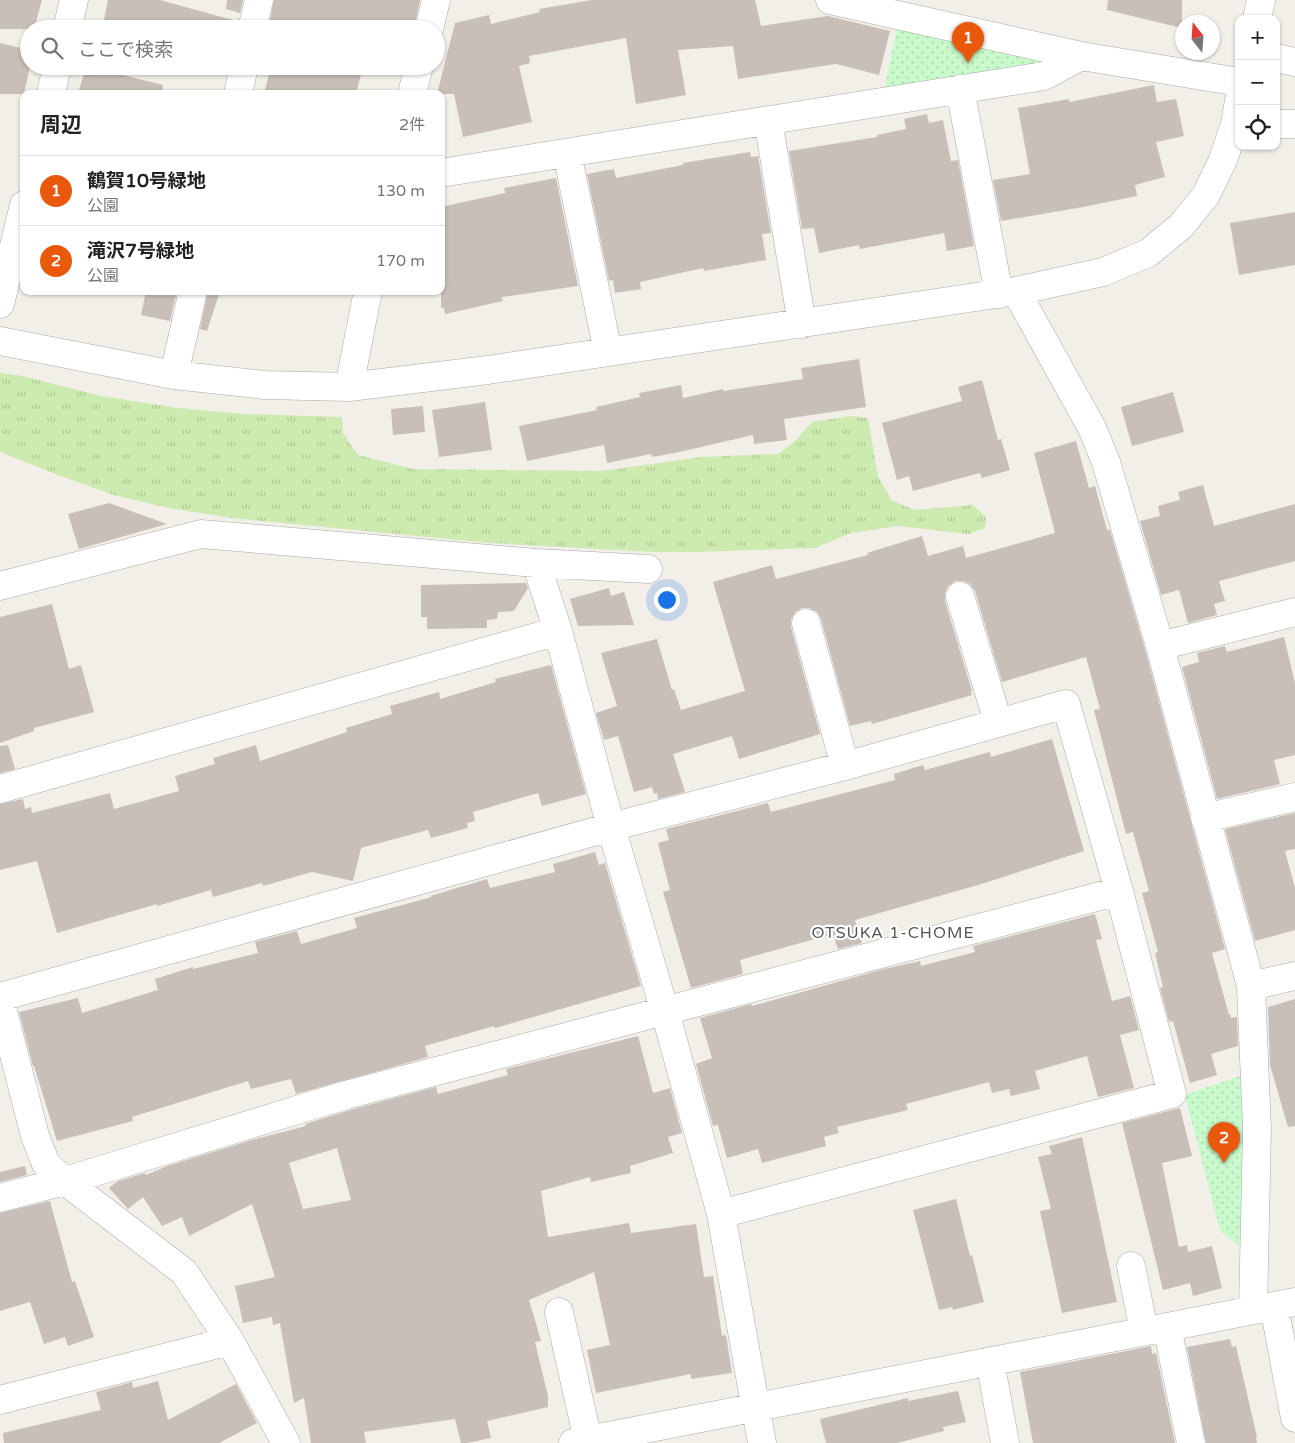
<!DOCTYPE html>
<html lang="ja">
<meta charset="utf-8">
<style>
:root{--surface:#fff;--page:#f6f6f6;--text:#222;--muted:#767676;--line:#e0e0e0;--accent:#ea580c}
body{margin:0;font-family:"Varela Round","Noto Sans JP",sans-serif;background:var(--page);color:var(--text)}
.controls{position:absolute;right:15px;top:15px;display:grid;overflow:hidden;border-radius:10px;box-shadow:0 1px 4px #0004}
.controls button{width:45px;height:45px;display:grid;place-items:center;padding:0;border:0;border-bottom:1px solid var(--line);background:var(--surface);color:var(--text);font:25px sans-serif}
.compass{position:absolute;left:1175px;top:15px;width:45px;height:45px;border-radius:50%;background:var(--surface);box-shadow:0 1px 4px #0004;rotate:343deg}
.you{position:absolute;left:666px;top:599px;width:18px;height:18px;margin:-12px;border:4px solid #fff;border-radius:50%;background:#1a73e8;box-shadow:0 0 0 8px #1a73e833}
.badge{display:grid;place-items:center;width:32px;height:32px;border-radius:50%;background:var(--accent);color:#fff;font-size:16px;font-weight:700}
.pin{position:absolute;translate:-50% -41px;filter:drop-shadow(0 1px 2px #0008)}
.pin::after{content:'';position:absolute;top:26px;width:18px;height:15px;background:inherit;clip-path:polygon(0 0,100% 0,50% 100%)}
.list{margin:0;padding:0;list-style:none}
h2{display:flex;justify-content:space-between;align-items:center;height:65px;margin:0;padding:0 20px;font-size:21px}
h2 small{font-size:16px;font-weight:400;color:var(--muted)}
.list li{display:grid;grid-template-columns:32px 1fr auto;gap:15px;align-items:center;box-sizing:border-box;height:70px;padding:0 20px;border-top:1px solid var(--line)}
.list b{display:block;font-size:19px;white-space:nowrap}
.list p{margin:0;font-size:16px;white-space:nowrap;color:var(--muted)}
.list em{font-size:16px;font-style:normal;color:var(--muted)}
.icon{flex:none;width:28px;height:28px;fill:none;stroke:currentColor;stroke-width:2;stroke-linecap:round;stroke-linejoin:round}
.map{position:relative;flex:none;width:1295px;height:1443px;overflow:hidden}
.search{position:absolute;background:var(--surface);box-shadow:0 1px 4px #0004;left:20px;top:20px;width:425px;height:55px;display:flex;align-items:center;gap:12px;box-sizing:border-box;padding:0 18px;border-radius:28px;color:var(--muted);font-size:19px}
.panel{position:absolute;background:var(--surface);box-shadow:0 1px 4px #0004;left:20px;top:90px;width:425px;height:205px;border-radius:10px}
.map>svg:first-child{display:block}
.grass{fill:url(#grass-tufts)}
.park{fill:url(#park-dots)}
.building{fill:#c7bfb8;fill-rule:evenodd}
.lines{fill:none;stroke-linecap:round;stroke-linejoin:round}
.minor-casing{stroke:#a9a9a9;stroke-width:29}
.minor{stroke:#fff;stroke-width:28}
.labels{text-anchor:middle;stroke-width:4.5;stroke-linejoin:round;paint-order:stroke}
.neighbourhood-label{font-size:16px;letter-spacing:1px;fill:#555;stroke:#fff}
</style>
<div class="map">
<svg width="1295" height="1443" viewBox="0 0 1295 1443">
<defs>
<pattern id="grass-tufts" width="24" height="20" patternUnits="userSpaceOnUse" patternTransform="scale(1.25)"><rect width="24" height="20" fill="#cdebb0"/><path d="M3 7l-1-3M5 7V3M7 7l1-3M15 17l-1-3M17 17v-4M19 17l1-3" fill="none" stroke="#b0c997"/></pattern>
<pattern id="park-dots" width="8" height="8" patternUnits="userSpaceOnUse" patternTransform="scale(1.25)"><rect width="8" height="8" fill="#c8facc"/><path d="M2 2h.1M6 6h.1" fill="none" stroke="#acd6af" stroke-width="1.8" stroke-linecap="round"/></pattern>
</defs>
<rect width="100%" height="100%" fill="#f2efe9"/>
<path class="grass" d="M0 373 23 376 101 396 179 408 245 414 342 417 343 433 358 455 413 469 602 471 701 457 778 454 796 440 812 422 851 416 868 418 878 476 891 500 914 510 973 505 986 517 985 528 969 534 898 526 851 533 815 548 694 552H652L490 543 232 518 169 508 114 495 58 475 0 452Z"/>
<path class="park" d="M897 25 1057 59 1035 68 884 94Z
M1245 1074 1244 1250 1220 1230 1185 1095Z"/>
<path class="building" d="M0 0H42L34 29H0Z
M108 0H160L236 21 235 29H102Z
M227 0H243L240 13 226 9Z
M274 0H420L414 29H278L280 23 270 20Z
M592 0H755L761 26 828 16 890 31 879 75 836 64 738 79 733 46 678 50 686 95 636 104 626 38 529 56 530 63 519 66 532 122 463 137 454 94H437L455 23 489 15 491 24 540 12 539 9Z
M1108 0H1182V28L1107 10Z
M0 43 29 50 30 66 24 94H0Z
M86 66 163 85 162 94H78Z
M271 66H363L356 94H264Z
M1154 85 1157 102 1176 99 1184 136 1156 142 1165 177 1135 185 1137 196 1083 207 1001 221 993 180 1030 174 1018 108 1069 99V102Z
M927 114 929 123 943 120 951 161 958 160 974 246 947 251 944 233 860 249 859 245 819 253 814 228 802 229 789 151 877 137V135L906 129 904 119Z
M750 152 751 157 758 156 771 233 762 234 766 260 704 271 703 268 640 282 641 289 615 293 613 280 609 281 587 174 614 169 616 178 683 165V163Z
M556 178 578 286 502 297 503 301 445 314 444 308H441V207L505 193 504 188Z
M1295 212V265L1239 275 1230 223Z
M146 291H177L170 321 141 315Z
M208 291H220L207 331 200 329Z
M859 359 866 407 784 419 787 440 754 444 753 435 675 453 652 457 651 454 607 463 604 445 527 461 519 426 597 410 596 407 640 397 639 393 681 385 683 398 723 389V391L803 379 801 368Z
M982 380 998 440 1001 439 1010 470 982 478 980 473 913 491 909 476 897 480 882 423 962 401 958 387Z
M1173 392 1184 432 1132 446 1121 407Z
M485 402 492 450 439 457 432 410Z
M423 406 425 432 393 435 391 409Z
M1076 441 1089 488 1095 486 1107 530H1110L1145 649 1225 949 1212 953 1229 1015 1230 1014 1231 1018 1237 1017 1238 1046 1211 1054 1217 1075 1190 1083 1173 1021 1169 1022 1160 988 1163 987 1155 953 1158 952 1142 893 1149 891 1133 832 1126 834 1094 710 1100 709 1086 657 1002 682 975 591 970 584 963 581H955L948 586 945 593V601L972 691H971L972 695 872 724 871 721 850 726 821 619 817 612 809 608H802L795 612 791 620V627L820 734 739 759 732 736 673 754 685 792 658 799 657 793 654 794 652 787 634 792 618 736 604 740 596 713 617 706 601 653 657 639 672 690 674 689 681 710 745 691 713 582 772 565 776 579 868 555 867 553 922 536 928 556 963 546 966 558 1055 533 1034 453Z
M1203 485 1214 526 1295 504V561L1219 581 1225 601 1214 604 1217 615 1188 623 1179 590 1161 595 1140 521 1160 516 1158 506 1180 500 1178 492Z
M109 503 167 524 79 549 68 514Z
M526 583 528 588 514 611 498 612 497 619 487 620V628L427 629V617H421V585Z
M609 588 611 596 624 592 634 625 578 626 570 599Z
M52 604 69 669 81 665 94 712 34 728V731L0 743V617Z
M1284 637 1295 683V755L1274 760 1280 784 1217 799 1182 667 1199 662 1197 653 1225 646 1227 652Z
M551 665 586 794 542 806 538 793 473 812 475 821 467 823 468 828 431 838 428 830 361 848 353 881 312 872 263 886 262 883 213 897 211 890 157 906V904L57 933 37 861 0 870V804L23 799 25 809 31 807 32 813 110 793 114 809 179 791 175 776 215 764 213 758 256 745 260 761 347 732 346 728 392 714 390 706 439 692 440 699 496 682 495 679Z
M1052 739 1084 851 978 885 855 920 862 943 838 949 833 934 740 960 743 974 691 988 663 892 670 890 658 843 669 840 666 829 768 803 771 812 895 780 894 774 923 765 925 770 990 752 991 757Z
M8 745 15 769 0 773V746Z
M1295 813V849L1285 851 1295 888V930L1255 941 1225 829Z
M595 852 599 865 605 863 641 986 495 1028 494 1026 425 1046 428 1057 296 1094 291 1079 251 1089 248 1081 132 1117 133 1121 57 1141 34 1066H33L19 1012 78 998 82 1013 158 990 155 979 193 967V969L258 953 255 942 297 931 301 944 357 928 354 918 432 897 430 896 487 879 490 888 555 872 553 864Z
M1095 914 1102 939 1096 940 1112 1001 1130 996 1139 1030 1120 1035 1134 1088 1098 1097 1087 1056 1035 1071 1040 1089 1011 1096 1009 1089 992 1093 989 1082 906 1104 908 1110 837 1127 839 1133 824 1137 826 1146 762 1163 758 1149 727 1158 718 1125 713 1126 696 1064 712 1058 700 1018 751 1004 752 1006 880 970 920 961 921 966 975 952 973 946Z
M1295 999V1126L1288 1127 1270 1065 1268 1007Z
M638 1036 653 1093 670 1088 682 1133 668 1137 673 1153 630 1166 631 1173 591 1182 590 1177 541 1191 548 1237 629 1223 631 1233 696 1224 704 1277 713 1276 722 1336 726 1335 732 1373 691 1379V1374L596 1393 587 1350 610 1345 594 1272 529 1300 541 1341 535 1342 548 1396V1407L487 1421 491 1438 467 1443H461L455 1419 364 1432 366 1443H311L304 1398 294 1403 280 1323 273 1325 272 1317 243 1323 235 1286 275 1277 252 1204 189 1236 182 1217 162 1226 143 1197 128 1209 109 1188 118 1181 145 1173 146 1175 167 1166 252 1140 306 1126 305 1124 350 1110 436 1087 438 1094 508 1075 506 1069ZM337 1148 351 1200 303 1209 289 1163Z
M1180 1108 1192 1156 1162 1163 1179 1247 1187 1245 1188 1252 1212 1246 1222 1288 1193 1296 1190 1283 1163 1290 1122 1123Z
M1082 1137 1117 1302 1062 1313 1040 1211 1051 1209 1038 1157 1052 1154 1049 1146Z
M25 1166 27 1175 0 1182V1172Z
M956 1199 970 1256 972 1255 984 1302 953 1310 952 1307 939 1310 913 1210Z
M50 1201 72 1282 75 1281 94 1337 68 1346 65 1337 44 1344 30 1302 0 1311V1213Z
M1230 1339 1232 1347 1236 1346 1257 1437H1256L1257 1443H1206L1187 1347Z
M1151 1346 1152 1354 1156 1353 1175 1443H1033L1020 1372Z
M158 1381 168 1420 236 1384 257 1423 219 1443H4L3 1433 101 1410 96 1392 132 1382 133 1388Z
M958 1391 966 1422 943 1427 944 1431 897 1443H826L820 1419 908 1398V1401Z"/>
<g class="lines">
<defs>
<path id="minor" d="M830 0 1081 56 1239 82
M1257 19 1261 0
M67 29 74 0
M252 29 259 0
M429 29 436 0
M1276 58 1295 62
M960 89 999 294
M51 94 57 66
M238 94 244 66
M412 94 419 66
M768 120 802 324
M1276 124H1295
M567 153 608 352
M441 173 1044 76 1081 56
M1016 291 1092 428 1106 462 1160 646 1251 986 1257 1129 1253 1310
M0 304 24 205
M0 341 174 375 265 385 349 387 488 370 1016 291 1103 272 1148 253 1181 226 1206 195 1223 160 1235 124 1239 101
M174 375 193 291
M349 387 368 291
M536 563 558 631 611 827 665 1012 721 1214 762 1443
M0 586 201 534 536 563 648 569
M960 596 998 722
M806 623 845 766
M1160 646 1295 612
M0 789 558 631
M1205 818 1295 797
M1251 986 1295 976
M0 997 611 827 845 766 1066 704 1119 891 1172 1094 721 1214
M0 1000 35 1136 46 1164 65 1181 184 1272 230 1341 286 1443
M0 1198 65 1181 346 1095 1119 891
M1131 1266 1144 1331
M1274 1306 1295 1418
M559 1312 588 1440
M1167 1327 1191 1443
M990 1361 1005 1443
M0 1400 230 1341
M573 1443 1295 1302"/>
</defs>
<use href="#minor" class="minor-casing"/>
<use href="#minor" class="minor"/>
</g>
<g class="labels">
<g class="neighbourhood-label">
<text x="893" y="938">OTSUKA 1-CHOME</text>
</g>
</g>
</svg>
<div class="controls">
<button>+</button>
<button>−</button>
<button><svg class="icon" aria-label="locate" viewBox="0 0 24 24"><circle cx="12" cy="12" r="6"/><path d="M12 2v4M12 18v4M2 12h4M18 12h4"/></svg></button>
</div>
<svg class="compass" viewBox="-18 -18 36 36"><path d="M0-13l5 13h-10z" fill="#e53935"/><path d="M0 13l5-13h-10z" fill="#767676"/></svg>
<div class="you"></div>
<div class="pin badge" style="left:968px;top:63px">1</div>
<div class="pin badge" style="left:1224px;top:1163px">2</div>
<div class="search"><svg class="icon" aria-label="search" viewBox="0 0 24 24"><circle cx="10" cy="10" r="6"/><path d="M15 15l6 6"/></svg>ここで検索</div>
<section class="panel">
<h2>周辺<small>2件</small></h2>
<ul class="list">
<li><span class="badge">1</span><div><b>鶴賀10号緑地</b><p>公園</p></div><em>130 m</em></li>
<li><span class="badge">2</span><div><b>滝沢7号緑地</b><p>公園</p></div><em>170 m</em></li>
</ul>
</section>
</div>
